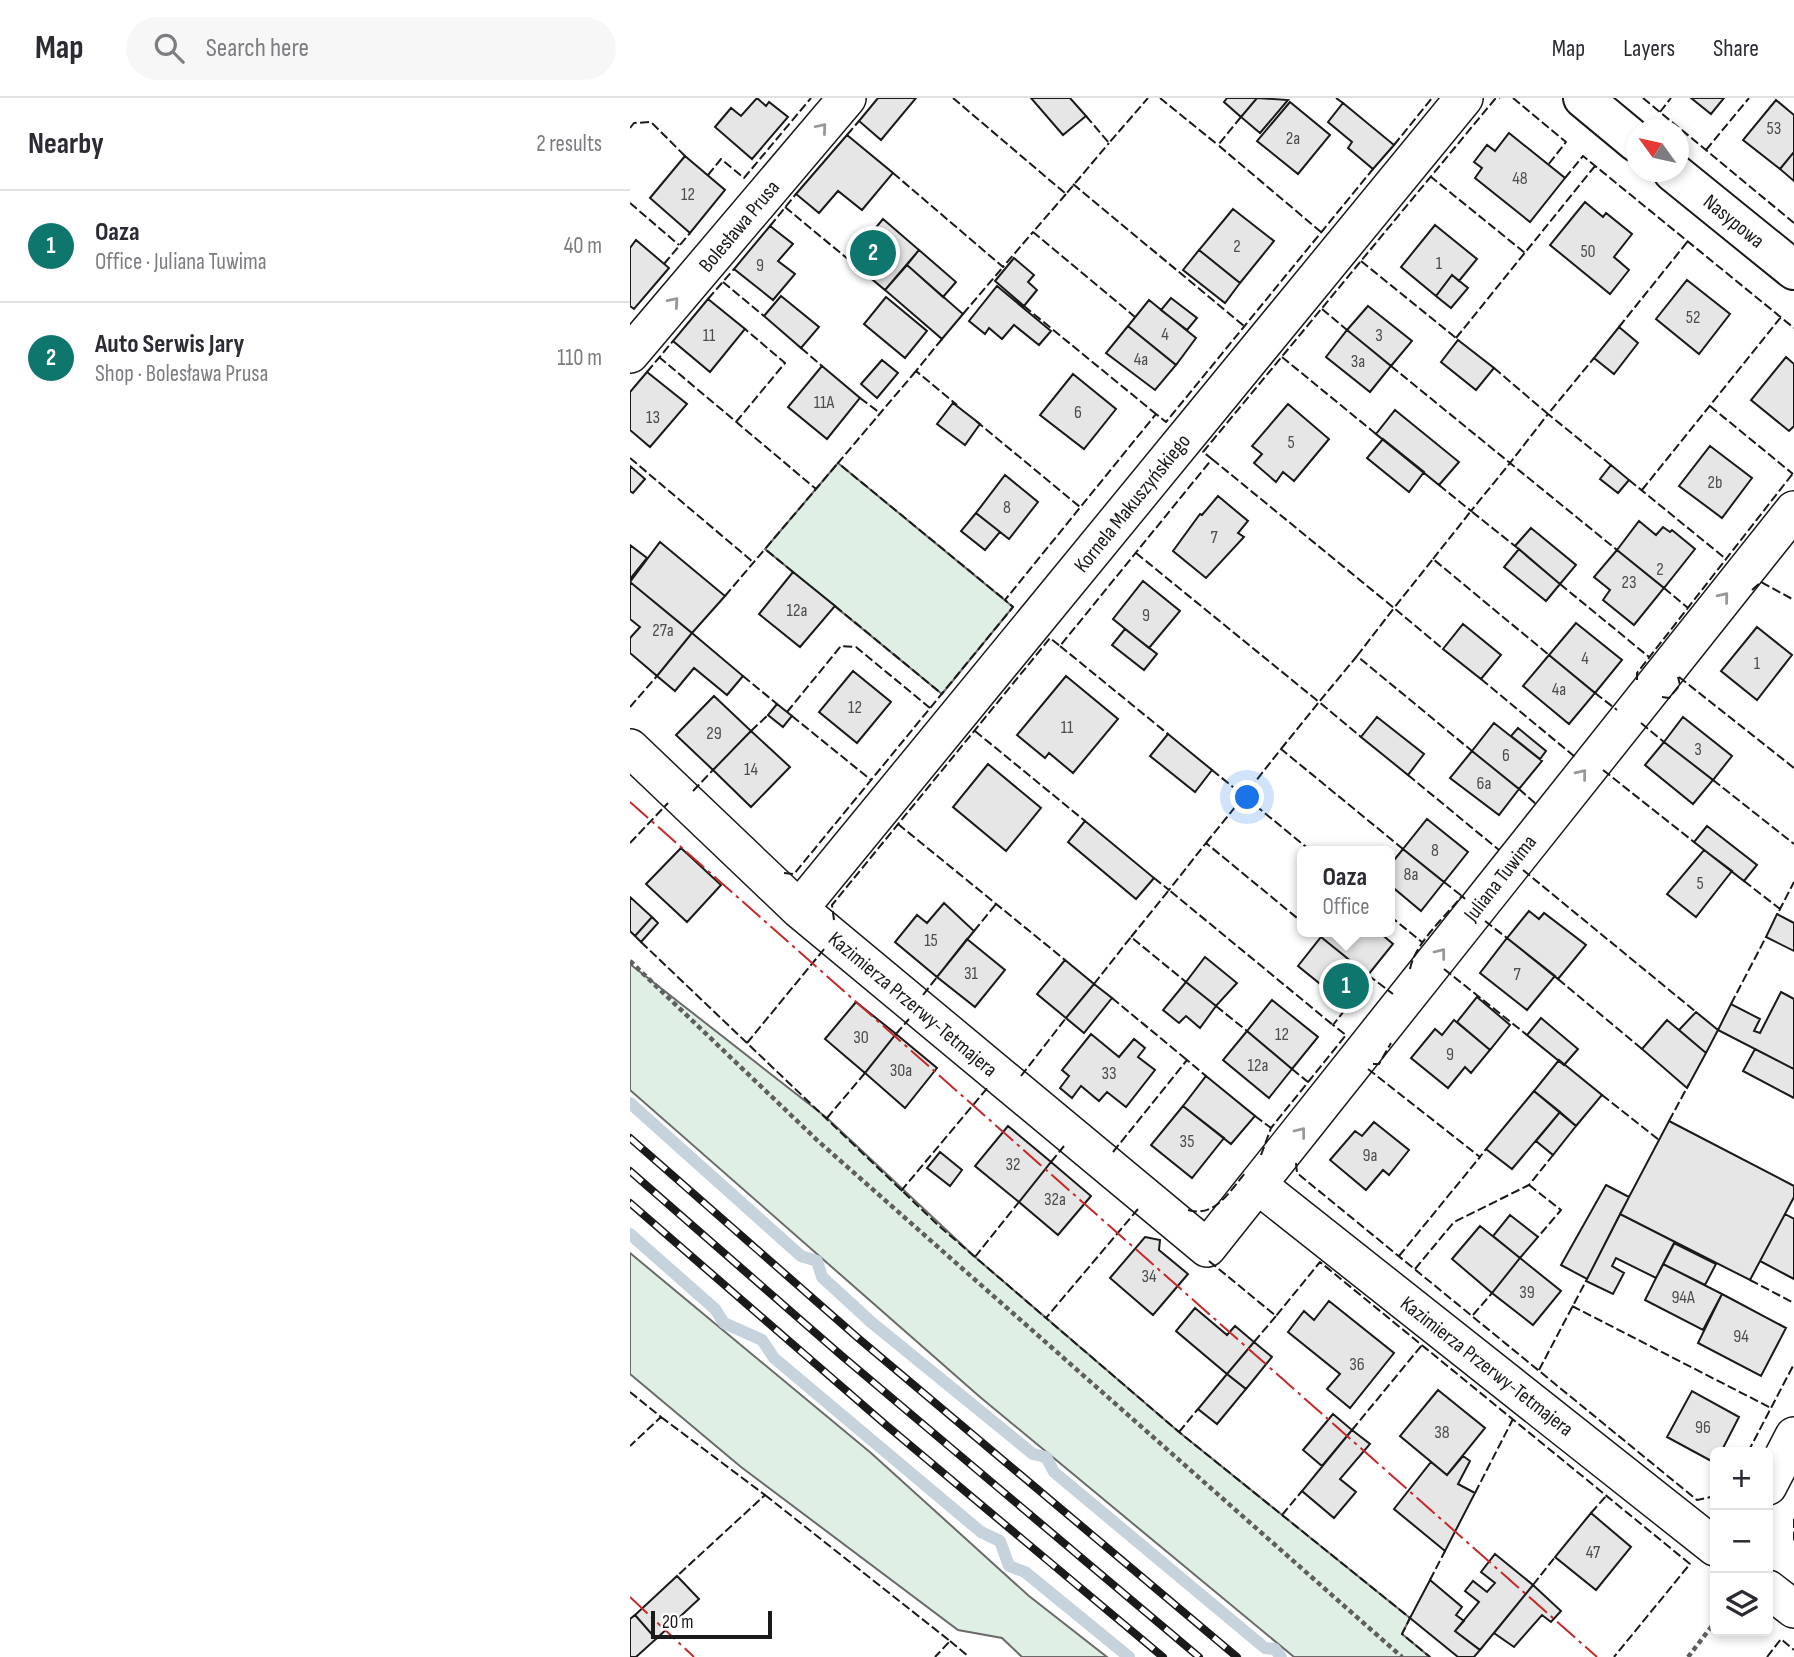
<!DOCTYPE html>
<meta charset="utf-8">
<style>
:root{--surface:#fff;--page:#f7f7f7;--text:#2b2b33;--muted:#7c7c81;--line:#e1e1e2;--accent:#0f766e}
body{margin:0;font-family:"Sofia Sans Condensed",sans-serif;background:var(--page);color:var(--text)}
.controls{position:absolute;right:21px;bottom:21px;display:grid;overflow:hidden;border-radius:10px;box-shadow:0 4px 10px #0003}
.controls button{width:63px;height:63px;display:grid;place-items:center;padding:0;border:0;border-bottom:2px solid var(--line);background:var(--surface);color:var(--text);font:35px sans-serif}
.compass{position:absolute;left:996px;top:21px;width:63px;height:63px;border-radius:50%;background:var(--surface);box-shadow:0 4px 10px #0003;rotate:303deg}
.scale{position:absolute;left:21px;bottom:18px;width:121px;box-sizing:border-box;padding-left:7px;border:4px solid #1a1a1a;border-top:0;font-size:19px;line-height:24px;white-space:nowrap;color:#1a1a1a;-webkit-text-stroke:5px #fff;paint-order:stroke}
.you{position:absolute;left:618px;top:700px;width:24px;height:24px;margin:-18px;border:5px solid #fff;border-radius:50%;background:#1a73e8;box-shadow:0 0 0 10px #1a73e833}
.badge{display:grid;place-items:center;width:46px;height:46px;border-radius:50%;background:var(--accent);color:#fff;font-size:23px;font-weight:700}
.pin{position:absolute;translate:-50% -50%;border:4px solid #fff;box-shadow:0 2px 7px #0006}
.popup{position:absolute;left:667px;top:748px;width:98px;height:91px;box-sizing:border-box;display:grid;place-content:center;border-radius:10px;background:var(--surface);filter:drop-shadow(0 2px 5px #0005);font-size:23px;white-space:nowrap;color:var(--muted)}
.popup b{font-size:26px;color:var(--text)}
.popup::after{content:'';position:absolute;left:50%;top:100%;margin-left:-14px;border:14px solid transparent;border-top-color:var(--surface)}
.list{margin:0;padding:0;list-style:none}
h2{display:flex;justify-content:space-between;align-items:center;height:91px;margin:0;padding:0 28px;font-size:30px}
h2 small{font-size:23px;font-weight:400;color:var(--muted)}
.list li{display:grid;grid-template-columns:46px 1fr auto;gap:21px;align-items:center;box-sizing:border-box;height:112px;padding:0 28px;border-top:2px solid var(--line)}
.list b{display:block;font-size:26px;white-space:nowrap}
.list p{margin:0;font-size:23px;white-space:nowrap;color:var(--muted)}
.list em{font-size:23px;font-style:normal;color:var(--muted)}
.icon{flex:none;width:38px;height:38px;fill:none;stroke:currentColor;stroke-width:2;stroke-linecap:round;stroke-linejoin:round}
.map{position:relative;flex:none;width:1164px;height:1559px;overflow:hidden}
header{display:flex;align-items:center;gap:42px;box-sizing:border-box;height:98px;padding:0 35px;background:var(--surface);border-bottom:2px solid var(--line)}
header strong{font-size:33px}
nav{display:flex;gap:38px;margin-inline-start:auto;font-size:24px}
.search{width:490px;height:63px;background:var(--page);display:flex;align-items:center;gap:18px;box-sizing:border-box;padding:0 24px;border-radius:38px;color:var(--muted);font-size:26px}
main{display:flex}
aside{flex:1;background:var(--surface)}
.map>svg:first-child{display:block}
.green{fill:#e0efe3;stroke:#6a6a6a;stroke-width:2}
.lines{fill:none;stroke-linecap:round;stroke-linejoin:round}
.stream{stroke:#c6d2dc;stroke-width:12}
.building{fill:#e6e6e6;stroke:#1a1a1a;stroke-width:2}
.street-casing{stroke:#1a1a1a;stroke-width:40}
.secondary-casing{stroke:#1a1a1a;stroke-width:42}
.path{stroke:#5f5f5f;stroke-width:4.5;stroke-dasharray:5 3.5;stroke-linecap:butt}
.street{stroke:#fff;stroke-width:37}
.secondary{stroke:#fff;stroke-width:38}
.rail-casing{stroke:#1a1a1a;stroke-width:8}
.rail{stroke:#fff;stroke-width:5;stroke-dasharray:16;stroke-linecap:butt}
.fence{stroke:#1a1a1a;stroke-width:2;stroke-dasharray:9 3.5;stroke-linecap:butt}
.power{stroke:#c62828;stroke-width:2;stroke-dasharray:24 5 3.5 5;stroke-linecap:butt}
.oneway{stroke:#989898}
.labels{text-anchor:middle;stroke-width:5;stroke-linejoin:round;paint-order:stroke}
.number-label{font-size:18px;fill:#4d4d4d}
.street-label{font-size:21px;fill:#1a1a1a;stroke:#fff}
</style>
<header>
<strong>Map</strong>
<div class="search"><svg class="icon" aria-label="search" viewBox="0 0 24 24"><circle cx="10" cy="10" r="6"/><path d="M15 15l6 6"/></svg>Search here</div>
<nav><a>Map</a><a>Layers</a><a>Share</a></nav>
</header>
<main>
<aside>
<h2>Nearby<small>2 results</small></h2>
<ul class="list">
<li><span class="badge">1</span><div><b>Oaza</b><p>Office · Juliana Tuwima</p></div><em>40 m</em></li>
<li><span class="badge">2</span><div><b>Auto Serwis Jary</b><p>Shop · Bolesława Prusa</p></div><em>110 m</em></li>
</ul>
</aside>
<div class="map">
<svg width="1164" height="1559" viewBox="0 0 1164 1559">
<rect width="100%" height="100%" fill="#fff"/>
<path class="green" d="M208 365 383 509 312 596 135 451Z
M0 866 197 1020 345 1159 549 1334 780 1520 772 1536 800 1559H664L350 1299 0 992Z
M0 1155 241 1355 399 1498 477 1559H392L372 1540 328 1532 111 1369 0 1276Z"/>
<g class="lines">
<path class="stream" d="M0 1005 171 1158 187 1163 192 1179 241 1224 403 1356 416 1359 424 1374 635 1550 645 1551 651 1559
M0 1136 85 1211 94 1225 132 1242 144 1260 351 1434 370 1443 379 1468 395 1474 499 1559"/>
</g>
<path class="building" d="M127 0 136 8 139 4 158 19 122 61 85 29 101 10 111 18Z
M248 0H286L251 42 229 23Z
M401 0H440L456 18 433 37Z
M597 0H627L611 19 594 4Z
M627 0 658 2 630 35 611 19Z
M1061 0H1094L1081 16Z
M1146 2 1164 17V54L1150 71 1113 42Z
M660 4 700 37 668 76 627 43Z
M713 5 764 47 743 71 718 50 722 44 698 24Z
M879 35 935 80 900 124 845 80 852 70 844 64 857 47 865 53Z
M217 37 263 75 232 112 208 93 189 115 166 96Z
M1164 54V83L1150 71Z
M55 58 95 92 60 135 20 100Z
M955 104 973 119 976 115 1002 136 984 159 999 172 980 196 920 147Z
M603 111 644 143 610 185 569 152Z
M253 121 289 152 255 192 219 162Z
M805 127 847 161 829 183 822 177 806 198 771 169Z
M140 128 163 146 148 163 165 176 143 202 104 171Z
M6 142 39 170 4 211 0 208V150Z
M289 152 326 184 313 199 277 167Z
M569 152 610 185 595 205 553 172Z
M384 160 404 177 398 184 407 192 394 208 365 183Z
M277 167 333 216 312 241 255 192Z
M822 177 838 190 821 210 806 198Z
M1057 182 1100 216 1069 256 1026 221Z
M367 188 421 233 409 247 384 227 372 241 359 230 355 236 339 223Z
M151 198 189 229 171 250 134 218Z
M256 199 297 233 275 260 234 226Z
M541 200 567 220 557 232 531 212Z
M78 201 115 231 80 274 43 243Z
M519 202 566 240 546 267 498 228Z
M738 208 782 243 761 268 717 232Z
M498 228 546 267 525 292 476 255Z
M989 229 1008 245 984 276 964 260Z
M717 232 761 268 740 294 696 259Z
M828 242 864 270 846 292 811 264Z
M1156 259 1164 266V328L1159 333 1121 302Z
M252 262 268 275 247 300 231 286Z
M192 268 230 300 197 341 158 309Z
M17 274 57 306 20 349 0 332V294Z
M443 276 486 311 454 351 410 317Z
M323 305 350 326 335 347 307 326Z
M658 306 699 341 664 383 653 374 646 384 624 365 632 356 622 348Z
M765 312 829 364 809 387 746 336Z
M753 341 794 374 779 394 737 360Z
M1080 348 1122 380 1092 420 1049 388Z
M981 367 999 382 988 395 970 381Z
M0 368 15 381 3 395 0 393Z
M375 377 408 404 379 441 346 415Z
M588 398 618 423 608 435 614 439 576 480 543 453 570 416 572 417Z
M346 415 370 434 355 452 331 433Z
M1009 423 1026 437 1033 429 1040 434 1042 432 1065 451 1034 490 987 452Z
M901 430 946 467 930 486 885 448Z
M30 444 95 498 62 535 0 484Z
M0 447 17 460 0 481Z
M889 451 930 486 916 503 874 469Z
M987 452 1034 490 1004 527 973 502 980 492 964 479Z
M163 474 205 508 170 549 129 516Z
M513 483 550 513 519 550 483 521Z
M0 484 62 535 27 578 0 555V540L10 529 0 521Z
M946 525 992 562 965 595 919 557Z
M833 526 871 557 851 581 813 551Z
M1127 529 1162 557 1127 602 1091 573Z
M495 531 527 556 514 572 482 547Z
M62 535 113 578 97 597 64 570 45 593 27 578Z
M919 557 965 595 939 626 893 588Z
M223 573 261 604 227 645 189 614Z
M436 578 488 621 443 675 419 655 415 660 387 637Z
M84 598 121 633 83 672 46 637Z
M147 606 162 618 153 629 138 617Z
M747 619 794 656 778 677 731 639Z
M1053 619 1102 658 1083 682 1034 644Z
M864 625 912 663 889 691 842 653Z
M888 630 916 653 910 661 881 638Z
M121 633 160 669 121 709 83 672Z
M538 636 582 672 565 694 520 658Z
M1034 644 1083 682 1063 706 1015 667Z
M842 653 889 691 869 717 820 680Z
M358 666 411 710 376 753 323 709Z
M797 721 838 754 814 784 773 751Z
M455 723 524 780 506 801 438 744Z
M1077 728 1127 767 1114 783 1064 744Z
M51 750 91 787 57 824 16 786Z
M773 751 814 784 791 813 760 787V767Z
M1074 752 1102 773 1066 819 1037 796Z
M0 799 22 819 5 838 0 833Z
M314 805 344 833 307 879 265 844 287 817 297 825Z
M899 813 909 821 914 815 956 847 928 881 877 840Z
M1147 816 1164 825V853L1136 839Z
M22 819 28 825 11 844 5 838Z
M696 834H749L763 846 738 877 691 839Z
M691 839 738 877 715 906 668 868Z
M877 840 925 878 897 912 850 875Z
M337 841 375 872 345 909 307 879Z
M575 859 607 885 586 908 556 884Z
M435 862 464 886 436 920 407 896Z
M556 884 586 908 570 930 556 918 549 925 533 912Z
M464 886 482 900 454 935 436 920Z
M1151 894 1164 901V971L1088 932 1101 906 1130 921 1124 933 1130 935Z
M847 899 880 927 860 952 827 924Z
M642 902 688 939 662 971 617 933Z
M226 904 266 936 235 975 195 941Z
M1066 914 1088 932 1076 955 1049 932Z
M911 920 948 951 934 967 897 937Z
M824 922 860 952 841 975 835 969 818 990 781 960 805 931 812 937Z
M1037 922 1076 955 1057 990 1012 951Z
M617 933 662 971 639 1000 593 962Z
M266 936 307 970 275 1010 235 975Z
M461 936 489 959 504 941 515 950 508 959 525 972 496 1009 477 994 469 1003 451 988 442 1000 430 990 439 978 432 972Z
M1125 951 1164 971V1000L1113 973Z
M929 962 972 997 946 1028 904 993Z
M576 978 625 1018 601 1046 553 1008Z
M904 993 930 1014 882 1071 856 1051Z
M553 1008 594 1040 562 1080 521 1047Z
M930 1014 946 1028 923 1057 906 1043Z
M1039 1023 1164 1088V1099L1120 1182 990 1116Z
M744 1024 779 1052 759 1077 753 1072 736 1092 700 1062 725 1033 732 1038Z
M378 1028 421 1064 389 1104 345 1068Z
M310 1054 332 1072 320 1088 297 1070Z
M421 1064 461 1098 428 1137 389 1104Z
M976 1087 999 1099 957 1181 931 1167Z
M990 1116 1045 1144 1026 1180 986 1160 982 1168 994 1175 983 1196 956 1183Z
M1155 1116 1164 1121V1181L1130 1163Z
M880 1117 908 1139 890 1160 863 1138Z
M850 1128 890 1160 862 1195 822 1161Z
M515 1139 530 1142 529 1152 558 1176 523 1217 480 1180Z
M1044 1145 1086 1166 1075 1187 1033 1166Z
M890 1160 931 1193 903 1227 862 1195Z
M1033 1166 1092 1196 1073 1232 1015 1202Z
M1092 1196 1156 1230 1131 1278 1068 1245Z
M699 1203 764 1255 720 1310 697 1291 710 1276 658 1234 674 1213 684 1222Z
M565 1210 597 1237 605 1228 624 1244 597 1276 546 1233Z
M624 1244 642 1259 616 1291 597 1276Z
M597 1276 616 1291 587 1326 568 1311Z
M808 1292 855 1330 817 1377 770 1338Z
M1062 1293 1109 1319 1091 1354H1085V1365L1037 1339Z
M703 1316 722 1332 692 1368 673 1352Z
M722 1332 740 1346 710 1381 726 1394 704 1420 672 1393Z
M833 1358 840 1363 828 1386 845 1395 815 1453 764 1411 801 1364 817 1377Z
M961 1415 1001 1449 966 1492 925 1459Z
M865 1456 903 1487 850 1552 825 1533 849 1504 835 1493 843 1483 857 1494 865 1485 851 1474Z
M47 1478 69 1501 26 1541 5 1517Z
M800 1482 832 1509 826 1517 834 1523 825 1533 850 1552 844 1559H828L780 1520Z
M903 1487 931 1513 921 1524 912 1517 884 1549 864 1535Z
M5 1517 26 1541 6 1559H0V1521Z"/>
<g class="lines">
<defs>
<path id="street" d="M0 256 217 0
M0 650 169 811 577 1150 1164 412
M169 811 834 0
M629 1088 1085 1449
M1138 1388 1164 1338
M1138 1491 1164 1511"/>
<path id="secondary" d="M953 0 1006 44
M1043 74 1164 172"/>
</defs>
<use href="#street" class="street-casing"/>
<use href="#secondary" class="secondary-casing"/>
<path class="path" d="M0 863 188 1043 772 1559
M1058 1559 1085 1524"/>
<use href="#street" class="street"/>
<use href="#secondary" class="secondary"/>
<defs>
<path id="rail" d="M0 1040 228 1240 607 1559
M0 1073 212 1258 569 1559
M0 1105 256 1327 533 1559"/>
</defs>
<use href="#rail" class="rail-casing"/>
<use href="#rail" class="rail"/>
<path class="fence" d="M323 0 436 96 479 45
M530 0 588 47
M706 0 713 5
M883 0 936 44 918 67
M1013 0 1164 125
M1030 14 1041 0
M456 18 479 45 518 0
M611 19 588 47 691 134
M0 30 4 25 21 24 55 58
M217 37 229 23
M764 47 802 0
M1076 52 1119 0
M263 75 373 169 403 134
M78 77 91 61 114 80 181 0
M800 78 895 155
M935 80 953 58 1164 230
M443 86 614 228
M436 96 403 134 505 219
M0 105 49 147
M155 109 219 162
M140 128 166 96
M731 163 826 240
M34 166 60 135
M93 184 134 218
M78 201 104 171
M394 208 526 316
M692 211 717 232
M333 216 373 169
M989 229 1058 143
M826 240 965 68
M312 241 286 273 327 307
M171 250 192 268
M29 259 186 391
M652 259 746 336
M761 268 880 365 918 316 981 367
M864 270 918 316 964 260
M286 273 208 365 375 502
M17 274 43 243
M230 300 250 315
M1080 308 1163 376
M346 323 450 409
M106 324 155 265 115 231
M0 360 123 464
M582 361 764 510 803 461 919 557
M999 382 1096 461
M809 387 841 413 880 365 987 452
M1012 392 1151 219
M506 455 689 604 727 558 842 653
M803 461 841 413 885 448
M163 474 135 451 208 365
M930 486 1019 559
M1034 490 1058 510
M1122 492 1131 484 1164 502
M95 498 135 451
M205 508 312 596
M430 548 538 636
M727 558 764 510 813 551
M113 578 147 606
M1049 579 1164 670
M851 581 945 659
M1007 582V575L1164 374
M965 595 987 612
M1032 599 1039 600 1050 587 1048 579
M0 609 27 578
M157 614 211 548 226 549 300 610
M162 618 241 682
M1011 625 1034 644
M121 633 138 617
M345 633 455 723
M651 651 689 604 731 639
M582 672 614 698 651 651 773 751
M973 672 1064 744
M778 677 869 752
M1083 682 1164 746
M889 691 906 706
M63 693 83 672
M268 726 435 862
M0 745 38 705
M576 745 614 698 681 753
M893 772 1066 914
M154 775 164 776 383 509 375 502 526 316 536 324 743 71
M524 780 539 792 576 745 672 824
M1114 783 1150 811
M814 784 832 798
M1149 813 1164 784
M760 818 793 845
M204 822 202 807 412 550 420 540 430 548 582 361 573 354 865 1 870 0
M855 823 877 840
M344 833 366 806
M501 839 539 792 703 927
M11 844 309 1128 416 1220
M780 871C785 845 815 819 832 798L835 801
M814 871 897 937
M738 877 763 896
M928 881 1012 951
M464 886 501 839 556 884
M293 897 307 879
M482 900 557 962
M1101 906 1136 839
M586 908 617 933
M266 936 279 921
M117 945 195 850
M743 966H749L761 945
M662 971 678 984
M738 971 850 1059 856 1051
M391 978 436 920
M972 997 1029 1042
M625 1018 641 1030
M197 1020 235 975
M1039 1023 1059 986
M483 1054 557 962 576 978
M631 1057 641 1030 716 937 703 927 728 895 725 893
M421 1064 434 1048
M666 1065 667 1075 1067 1402 1085 1398
M899 1087 931 1112 908 1139
M271 1093 359 988
M508 1111 416 1220 549 1334 780 1520 772 1536 800 1559
M558 1112C585 1120 600 1093 615 1075
M769 1158 850 1059
M345 1159 389 1104
M579 1163 646 1218 690 1164 1060 1466 984 1559
M785 1171 824 1124 899 1087 923 1057
M1120 1182 1164 1205
M942 1208 1141 1310
M843 1217 862 1195
M624 1244 646 1218
M909 1272 956 1183
M0 1294 31 1319 0 1348
M31 1319 135 1397 47 1478
M722 1332 792 1247
M549 1334 568 1311
M1118 1354 1164 1266
M845 1395 883 1321
M135 1397 320 1543 305 1559
M961 1415 977 1397
M652 1417 672 1393
M1164 1421V1443
M800 1482 815 1453
M903 1487 925 1459
M320 1543 339 1559
M1137 1559 1151 1541 1164 1552"/>
<path class="power" d="M0 704 967 1559
M0 1499 64 1559"/>
</g>
<defs><path id="oneway-chevron" d="M-2-3.5L2.5 0L-2 3.5" fill="none" stroke-width="1.6" stroke-linecap="round" stroke-linejoin="round" transform="scale(1.75)"/></defs>
<g class="oneway">
<use href="#oneway-chevron" transform="translate(192 30) rotate(-50)"/>
<use href="#oneway-chevron" transform="translate(44 204) rotate(-49)"/>
<use href="#oneway-chevron" transform="translate(1094 499) rotate(-51)"/>
<use href="#oneway-chevron" transform="translate(952 676) rotate(-51)"/>
<use href="#oneway-chevron" transform="translate(811 855) rotate(-52)"/>
<use href="#oneway-chevron" transform="translate(671 1034) rotate(-52)"/>
</g>
<g class="labels">
<g class="number-label">
<text x="1144" y="36">53</text>
<text x="663" y="46">2a</text>
<text x="890" y="86">48</text>
<text x="58" y="102">12</text>
<text x="607" y="154">2</text>
<text x="958" y="159">50</text>
<text x="809" y="171">1</text>
<text x="130" y="173">9</text>
<text x="1063" y="225">52</text>
<text x="535" y="242">4</text>
<text x="79" y="243">11</text>
<text x="749" y="243">3</text>
<text x="511" y="267">4a</text>
<text x="728" y="269">3a</text>
<text x="194" y="310">11A</text>
<text x="448" y="320">6</text>
<text x="23" y="325">13</text>
<text x="661" y="350">5</text>
<text x="1085" y="390">2b</text>
<text x="377" y="415">8</text>
<text x="584" y="445">7</text>
<text x="1030" y="477">2</text>
<text x="999" y="490">23</text>
<text x="167" y="518">12a</text>
<text x="516" y="523">9</text>
<text x="33" y="538">27a</text>
<text x="955" y="566">4</text>
<text x="1127" y="571">1</text>
<text x="929" y="597">4a</text>
<text x="225" y="615">12</text>
<text x="437" y="635">11</text>
<text x="84" y="641">29</text>
<text x="1068" y="657">3</text>
<text x="876" y="663">6</text>
<text x="121" y="677">14</text>
<text x="854" y="691">6a</text>
<text x="805" y="758">8</text>
<text x="781" y="782">8a</text>
<text x="1070" y="791">5</text>
<text x="301" y="848">15</text>
<text x="341" y="881">31</text>
<text x="887" y="882">7</text>
<text x="652" y="942">12</text>
<text x="231" y="945">30</text>
<text x="820" y="962">9</text>
<text x="628" y="973">12a</text>
<text x="271" y="978">30a</text>
<text x="479" y="981">33</text>
<text x="557" y="1049">35</text>
<text x="740" y="1063">9a</text>
<text x="383" y="1072">32</text>
<text x="425" y="1107">32a</text>
<text x="519" y="1184">34</text>
<text x="897" y="1200">39</text>
<text x="1053" y="1205">94A</text>
<text x="1111" y="1244">94</text>
<text x="727" y="1272">36</text>
<text x="1073" y="1335">96</text>
<text x="812" y="1340">38</text>
<text x="963" y="1460">47</text>
</g>
<g class="street-label">
<text transform="translate(1104 123) rotate(39)" y="7">Nasypowa</text>
<text transform="translate(109 128) rotate(-50)" y="7">Bolesława Prusa</text>
<text transform="translate(502 405) rotate(-51)" y="7">Kornela Makuszyńskiego</text>
<text transform="translate(870 780) rotate(-52)" y="7">Juliana Tuwima</text>
<text transform="translate(283 906) rotate(40)" y="7">Kazimierza Przerwy-Tetmajera</text>
<text transform="translate(857 1268) rotate(38)" y="7">Kazimierza Przerwy-Tetmajera</text>
</g>
</g>
</svg>
<div class="controls">
<button>+</button>
<button>−</button>
<button><svg class="icon" aria-label="layers" viewBox="0 0 24 24"><path d="M12 4l9 5-9 5-9-5zM3 14l9 5 9-5"/></svg></button>
</div>
<svg class="compass" viewBox="-18 -18 36 36"><path d="M0-13l5 13h-10z" fill="#e53935"/><path d="M0 13l5-13h-10z" fill="#7c7c81"/></svg>
<div class="scale">20 m</div>
<div class="you"></div>
<div class="pin badge" style="left:716px;top:888px">1</div>
<div class="popup"><b>Oaza</b>Office</div>
<div class="pin badge" style="left:243px;top:155px">2</div>
</div>
</main>
